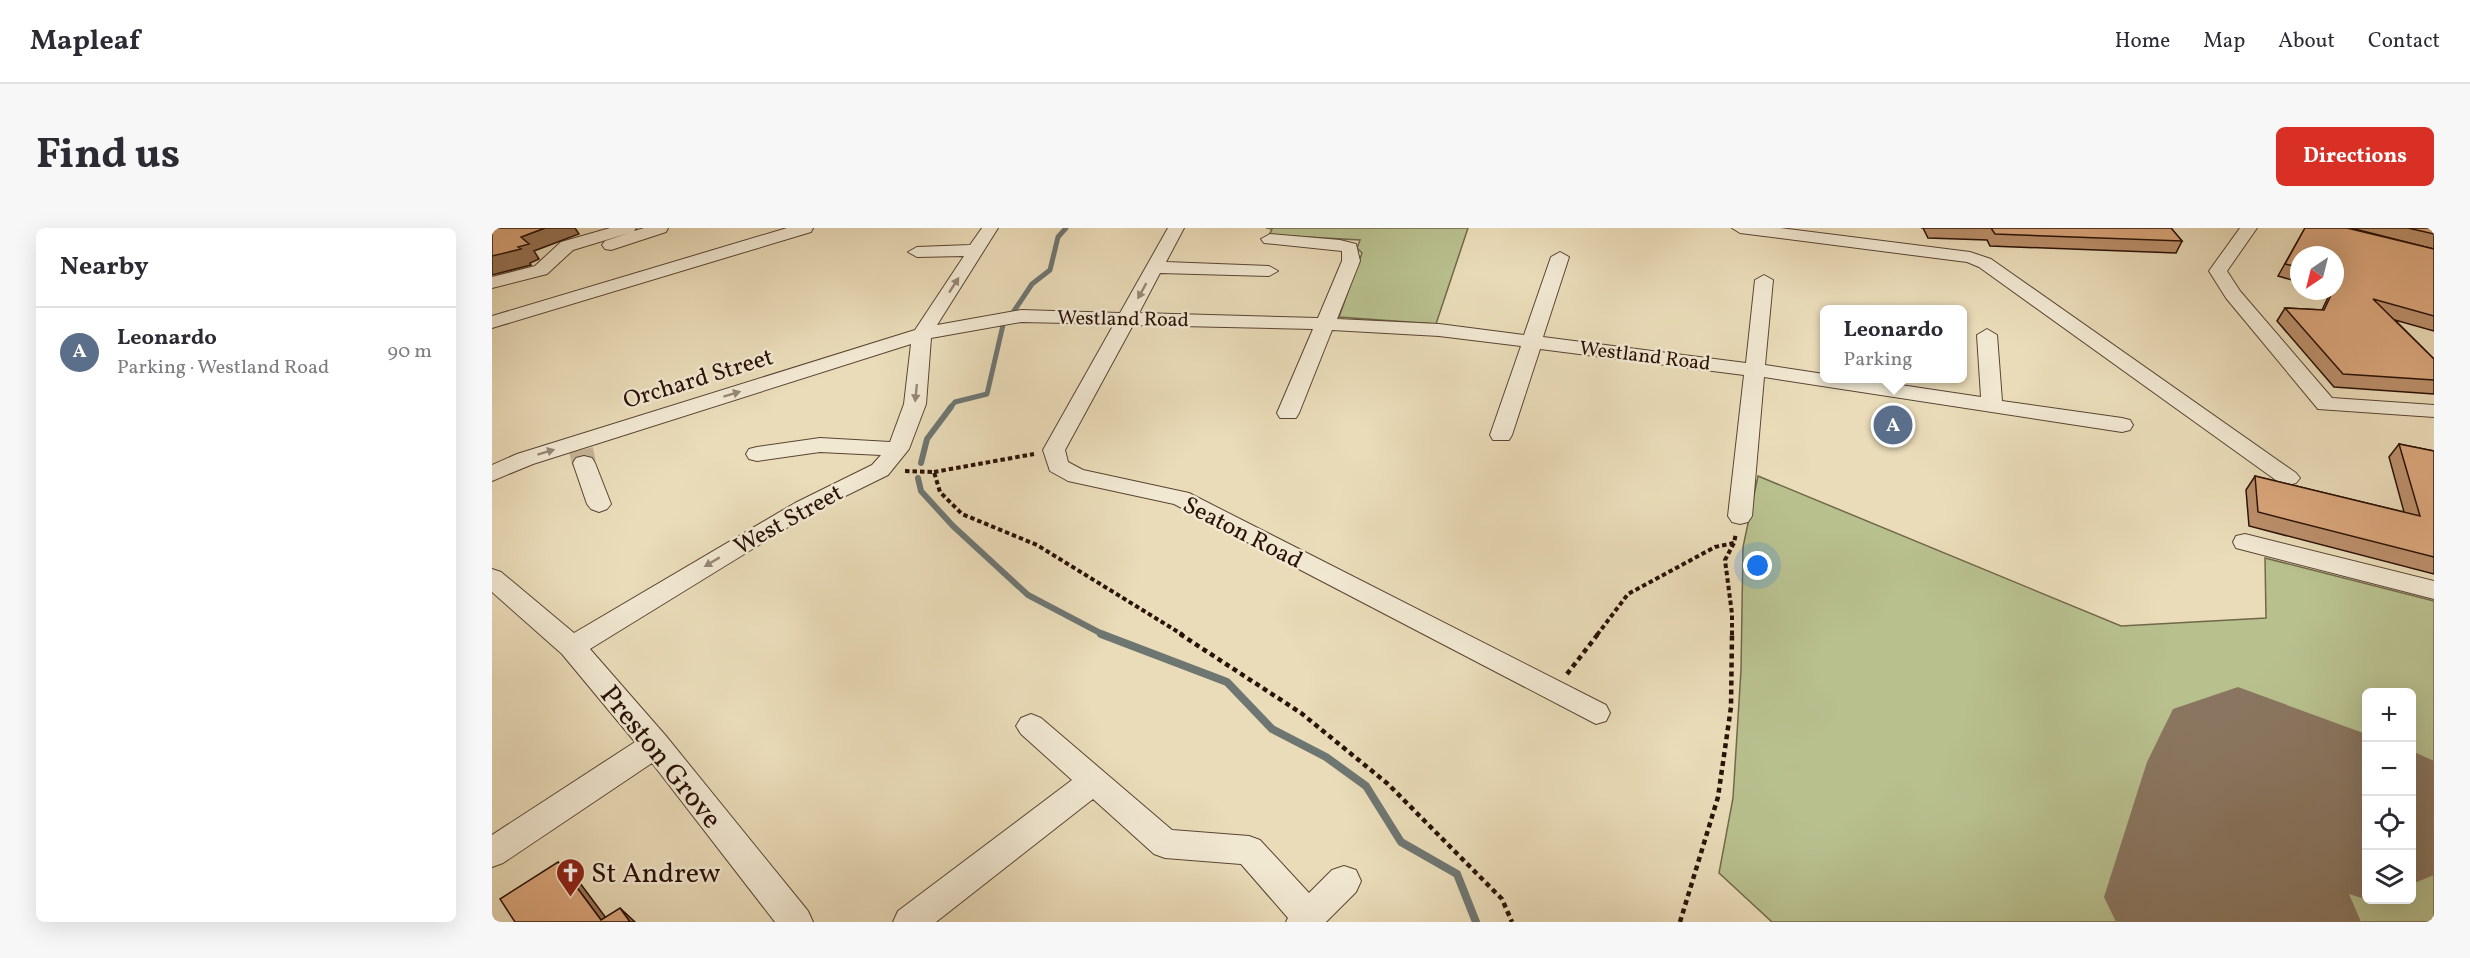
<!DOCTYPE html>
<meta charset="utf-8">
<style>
:root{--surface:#fff;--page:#f7f7f7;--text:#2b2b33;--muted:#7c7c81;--line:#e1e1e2;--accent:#d93025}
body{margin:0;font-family:Vollkorn,serif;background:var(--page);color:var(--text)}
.controls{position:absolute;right:18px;bottom:18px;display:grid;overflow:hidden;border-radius:9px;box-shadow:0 6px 24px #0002}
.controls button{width:54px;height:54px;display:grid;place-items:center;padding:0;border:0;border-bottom:2px solid var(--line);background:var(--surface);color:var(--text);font:30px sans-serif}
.compass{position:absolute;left:1798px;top:18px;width:54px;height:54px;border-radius:50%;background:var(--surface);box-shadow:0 6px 24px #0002;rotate:215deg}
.you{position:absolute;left:1266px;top:338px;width:21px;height:21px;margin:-15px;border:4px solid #fff;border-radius:50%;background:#1a73e8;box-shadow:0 0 0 9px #1a73e833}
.badge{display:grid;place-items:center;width:39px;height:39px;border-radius:50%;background:var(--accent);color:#fff;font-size:20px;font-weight:700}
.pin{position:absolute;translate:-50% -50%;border:3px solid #fff;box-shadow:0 2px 6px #0006}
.popup{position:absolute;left:1328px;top:77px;width:147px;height:78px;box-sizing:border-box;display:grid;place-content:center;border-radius:9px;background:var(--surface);filter:drop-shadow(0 2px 4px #0005);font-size:20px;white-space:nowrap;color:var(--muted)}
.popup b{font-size:22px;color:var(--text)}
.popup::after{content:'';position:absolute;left:50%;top:100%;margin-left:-12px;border:12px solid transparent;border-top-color:var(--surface)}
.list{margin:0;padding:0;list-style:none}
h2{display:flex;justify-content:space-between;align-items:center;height:78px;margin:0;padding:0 24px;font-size:26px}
h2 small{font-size:20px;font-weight:400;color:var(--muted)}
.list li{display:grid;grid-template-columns:39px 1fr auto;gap:18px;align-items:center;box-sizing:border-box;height:90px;padding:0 24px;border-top:2px solid var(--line)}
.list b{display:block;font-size:22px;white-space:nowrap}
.list p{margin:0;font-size:20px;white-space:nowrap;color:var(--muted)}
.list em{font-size:20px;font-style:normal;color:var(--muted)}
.icon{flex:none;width:33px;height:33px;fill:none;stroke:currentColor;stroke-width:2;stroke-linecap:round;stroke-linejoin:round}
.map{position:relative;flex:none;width:1942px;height:694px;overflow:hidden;border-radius:9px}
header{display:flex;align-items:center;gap:36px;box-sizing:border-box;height:84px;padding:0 30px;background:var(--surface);border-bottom:2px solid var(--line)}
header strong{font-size:28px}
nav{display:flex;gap:33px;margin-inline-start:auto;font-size:21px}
.intro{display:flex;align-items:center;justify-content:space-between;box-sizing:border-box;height:144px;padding:0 36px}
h1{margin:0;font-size:42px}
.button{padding:15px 27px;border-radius:9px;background:var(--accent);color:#fff;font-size:21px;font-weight:700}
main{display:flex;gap:36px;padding:0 36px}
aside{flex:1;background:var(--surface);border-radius:9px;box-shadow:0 6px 24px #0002}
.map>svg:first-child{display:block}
.green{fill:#b8c08e;stroke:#71684a;stroke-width:1.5;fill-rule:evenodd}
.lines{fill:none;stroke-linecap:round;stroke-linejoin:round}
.stream-far2{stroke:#6e7672;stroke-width:5}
.stream-far1{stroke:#6e7672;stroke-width:6}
.stream{stroke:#6e7672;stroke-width:8}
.runway{fill:#8a7660;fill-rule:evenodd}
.minor-tunnel{stroke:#c4b395;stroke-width:24;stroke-dasharray:24 12;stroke-linecap:butt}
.minor-casing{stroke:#5a4433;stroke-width:2}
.path-far1{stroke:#2a1106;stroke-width:4;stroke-dasharray:4.5 3;stroke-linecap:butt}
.path{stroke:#2a1106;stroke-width:4.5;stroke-dasharray:5 4;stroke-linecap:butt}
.minor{fill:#f1e8d2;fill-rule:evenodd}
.wall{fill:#bb8f6b;stroke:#2a1106;stroke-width:1.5}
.shaded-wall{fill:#997457;stroke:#2a1106;stroke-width:1.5}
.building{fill:#daa67c;stroke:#2a1106;stroke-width:1.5}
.oneway{fill:#978776}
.labels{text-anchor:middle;stroke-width:5;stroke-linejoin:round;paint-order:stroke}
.far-street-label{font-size:20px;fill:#2a1106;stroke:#f1e8d2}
.street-label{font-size:24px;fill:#2a1106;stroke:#f1e8d2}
.near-street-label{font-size:28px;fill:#2a1106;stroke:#f1e8d2}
.near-poi-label{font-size:28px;fill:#2a1106;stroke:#f1e8d2;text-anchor:start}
</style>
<header>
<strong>Mapleaf</strong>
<nav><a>Home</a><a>Map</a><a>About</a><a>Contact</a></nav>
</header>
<div class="intro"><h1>Find us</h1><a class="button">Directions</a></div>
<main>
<aside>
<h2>Nearby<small></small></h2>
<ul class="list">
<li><span class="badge" style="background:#5c6f8a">A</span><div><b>Leonardo</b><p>Parking · Westland Road</p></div><em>90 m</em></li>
</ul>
</aside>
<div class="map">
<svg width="1942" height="694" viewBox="0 0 1942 694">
<rect width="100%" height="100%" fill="#eadcb9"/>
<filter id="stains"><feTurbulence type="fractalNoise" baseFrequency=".00333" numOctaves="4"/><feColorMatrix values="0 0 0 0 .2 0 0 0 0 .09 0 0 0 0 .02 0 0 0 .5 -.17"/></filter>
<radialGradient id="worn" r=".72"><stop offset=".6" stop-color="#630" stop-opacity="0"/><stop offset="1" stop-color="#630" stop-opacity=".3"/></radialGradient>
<path class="green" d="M774 0H976L944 96 847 89 870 25 865 20 868 12 777 7 780 1Z
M1266 248 1629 398 1774 390 1773 330 1942 373V694H1280L1227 645 1241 570 1249 442 1251 319ZM1874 464H1920V672H1874Z"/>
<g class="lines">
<path class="stream-far2" d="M522 83 540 56 558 42 566 9 574 0
M458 180 463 174 495 166 511 97"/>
<path class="stream-far1" d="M429 235 435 211 459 179
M426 250 429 263 461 298 536 367 612 407"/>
<path class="stream" d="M609 406 735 454 780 501 834 529 874 558 909 614 965 646 984 694"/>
<path class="runway" d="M1746 459 1874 506 1876 672 1857 666 1869 694H1624L1612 669 1655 534 1681 481Z
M1920 523 1942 533V647L1920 656Z"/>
<path class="minor-tunnel" d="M89 222 92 235"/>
<defs>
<path id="minor" d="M118 0H144L142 3 152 0H176L174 4 119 22 113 21 110 17 113 13 137 5 81 22 55 46 0 60V49L43 38 69 14Z
M295 0H321L319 4 0 100V88Z
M490 0H506L445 97 529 82 628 85 676 0H692L674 34 777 38 786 43 777 48 668 45 647 85 826 90 850 33V23L772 15 769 11 778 6 848 12 864 16 868 33 845 91 947 96 1032 107 1059 29 1068 24 1077 29 1051 109 1254 135 1263 52 1272 47 1281 52 1273 137 1332 146V150H1362L1489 169 1485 107 1495 101 1505 107 1510 173 1630 190 1638 192 1641 197 1638 202 1630 204 1272 149 1260 288 1256 294 1248 296 1240 294 1236 288 1252 147 1048 121 1020 207 1017 212H1001L998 207 1029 118 947 108 840 102 807 185 804 190H788L785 185 821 101 641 97 573 222 576 234 591 242 697 265 1114 477 1118 485 1114 493 1104 496 682 276 576 253 558 243 551 222 622 96 529 94 439 110 434 176 417 221 396 247 319 285 98 421 174 508 316 683 321 694H283L160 535 11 635 0 639V607L143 514 70 426 0 364V341L9 344 82 405 303 275 380 237 389 227 328 224 265 233 257 231 254 226 257 221 265 219 328 210 398 214 412 176 419 116 41 236 0 253V237L25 226 423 102 472 28 425 29 416 24 425 19 478 17Z
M1240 0H1288L1478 24 1499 31 1804 245 1808 250 1804 255 1796 257 1788 255 1487 39 1475 34 1248 5Z
M1748 0H1765L1735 43 1748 63 1840 170 1942 177V189L1826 181 1734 70 1717 43Z
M92 228 100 230 103 235 119 276 115 281 107 284 99 281 95 276 81 235 84 230Z
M1753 306 1942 353V371L1744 320 1741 314 1744 308Z
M539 486 549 490 680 602 757 608 768 612 817 665 840 642 852 638 864 642 869 653 864 664 834 694H794L796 690 749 636 673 630 662 626 601 571 444 694H401L406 683 580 552 529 506 524 498 529 490Z"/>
</defs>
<use href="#minor" class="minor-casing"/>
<path class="path-far1" d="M413 243 442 244 448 264 470 286 545 317 691 407
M442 244 542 226
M1105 407 1136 366 1223 319 1242 315 1244 305
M1240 407V386L1233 332 1242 315"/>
<path class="path" d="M688 406 809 485 896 556 1010 671 1020 694
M1075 446 1106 406
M1188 694 1226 569 1239 479 1240 406"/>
<use href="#minor" class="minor"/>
</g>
<path class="wall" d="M1429 0H1679L1690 13 1684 25 1498 18 1495 12 1436 10 1431 0Z
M1813 0 1942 21V103L1903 92 1942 131V166L1842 159 1785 93 1793 80 1830 82 1839 63H1843V27H1807V54L1786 48Z
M1859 0H1942V21Z
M1907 216 1942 223V346L1757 298 1754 262 1763 248 1912 284 1897 229Z"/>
<path class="shaded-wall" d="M53 0H83L87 6 42 23 47 31 38 35 39 37 0 47V28L29 9Z
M66 634 85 651 117 694 109 692Z
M128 680 143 694H138Z"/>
<path class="building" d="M0 0H53L29 9 37 16 26 19 29 21 0 28Z
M1499 0H1679L1690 13 1503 6Z
M1813 0H1855L1942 21V88L1881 71 1942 131V152L1851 146 1793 80 1832 82 1841 63H1843V59L1847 50 1843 49V27H1807V39L1793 36Z
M1916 0H1942V6Z
M1907 216 1942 223V329L1766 284 1763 248 1928 288Z
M66 634 109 692 128 680 138 694H23L8 671Z"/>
<defs><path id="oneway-solid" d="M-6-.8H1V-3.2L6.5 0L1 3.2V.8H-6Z" transform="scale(1.5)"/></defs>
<g class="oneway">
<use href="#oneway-solid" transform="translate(462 57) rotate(-57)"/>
<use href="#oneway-solid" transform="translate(650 63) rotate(119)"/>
<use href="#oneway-solid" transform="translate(424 165) rotate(96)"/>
<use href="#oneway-solid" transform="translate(240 166) rotate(-17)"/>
<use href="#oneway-solid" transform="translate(54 224) rotate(-17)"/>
<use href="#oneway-solid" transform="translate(220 334) rotate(149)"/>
</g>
<defs>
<symbol id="church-pin" viewBox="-11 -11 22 30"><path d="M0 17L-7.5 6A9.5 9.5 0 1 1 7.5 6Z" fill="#8f2418" stroke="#f1e8d2"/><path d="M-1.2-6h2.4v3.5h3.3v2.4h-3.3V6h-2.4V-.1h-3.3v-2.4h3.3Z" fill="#fff"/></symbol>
</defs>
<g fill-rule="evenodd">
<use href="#church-pin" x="62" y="628" width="33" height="45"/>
</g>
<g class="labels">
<g class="far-street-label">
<text transform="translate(631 90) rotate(1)" y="7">Westland Road</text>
<text transform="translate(1153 127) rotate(7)" y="7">Westland Road</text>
</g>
<g class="street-label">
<text transform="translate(206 150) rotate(-17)" y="8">Orchard Street</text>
<text transform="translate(296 291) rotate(-29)" y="8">West Street</text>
<text transform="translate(751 304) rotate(27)" y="8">Seaton Road</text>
</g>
<g class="near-street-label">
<text transform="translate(170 528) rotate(51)" y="10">Preston Grove</text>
</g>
<g class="near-poi-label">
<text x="99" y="654">St Andrew</text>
</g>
</g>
<rect width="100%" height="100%" filter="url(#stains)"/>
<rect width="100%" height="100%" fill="url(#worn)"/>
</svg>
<div class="controls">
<button>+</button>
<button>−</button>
<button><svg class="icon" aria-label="locate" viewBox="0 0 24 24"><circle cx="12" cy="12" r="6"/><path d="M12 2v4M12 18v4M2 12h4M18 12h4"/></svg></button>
<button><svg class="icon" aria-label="layers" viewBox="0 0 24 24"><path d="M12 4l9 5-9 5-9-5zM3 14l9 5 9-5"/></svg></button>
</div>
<svg class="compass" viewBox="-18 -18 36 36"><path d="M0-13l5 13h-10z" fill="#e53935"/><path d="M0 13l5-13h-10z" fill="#7c7c81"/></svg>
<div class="you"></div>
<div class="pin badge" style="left:1401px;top:197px;background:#5c6f8a">A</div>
<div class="popup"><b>Leonardo</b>Parking</div>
</div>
</main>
